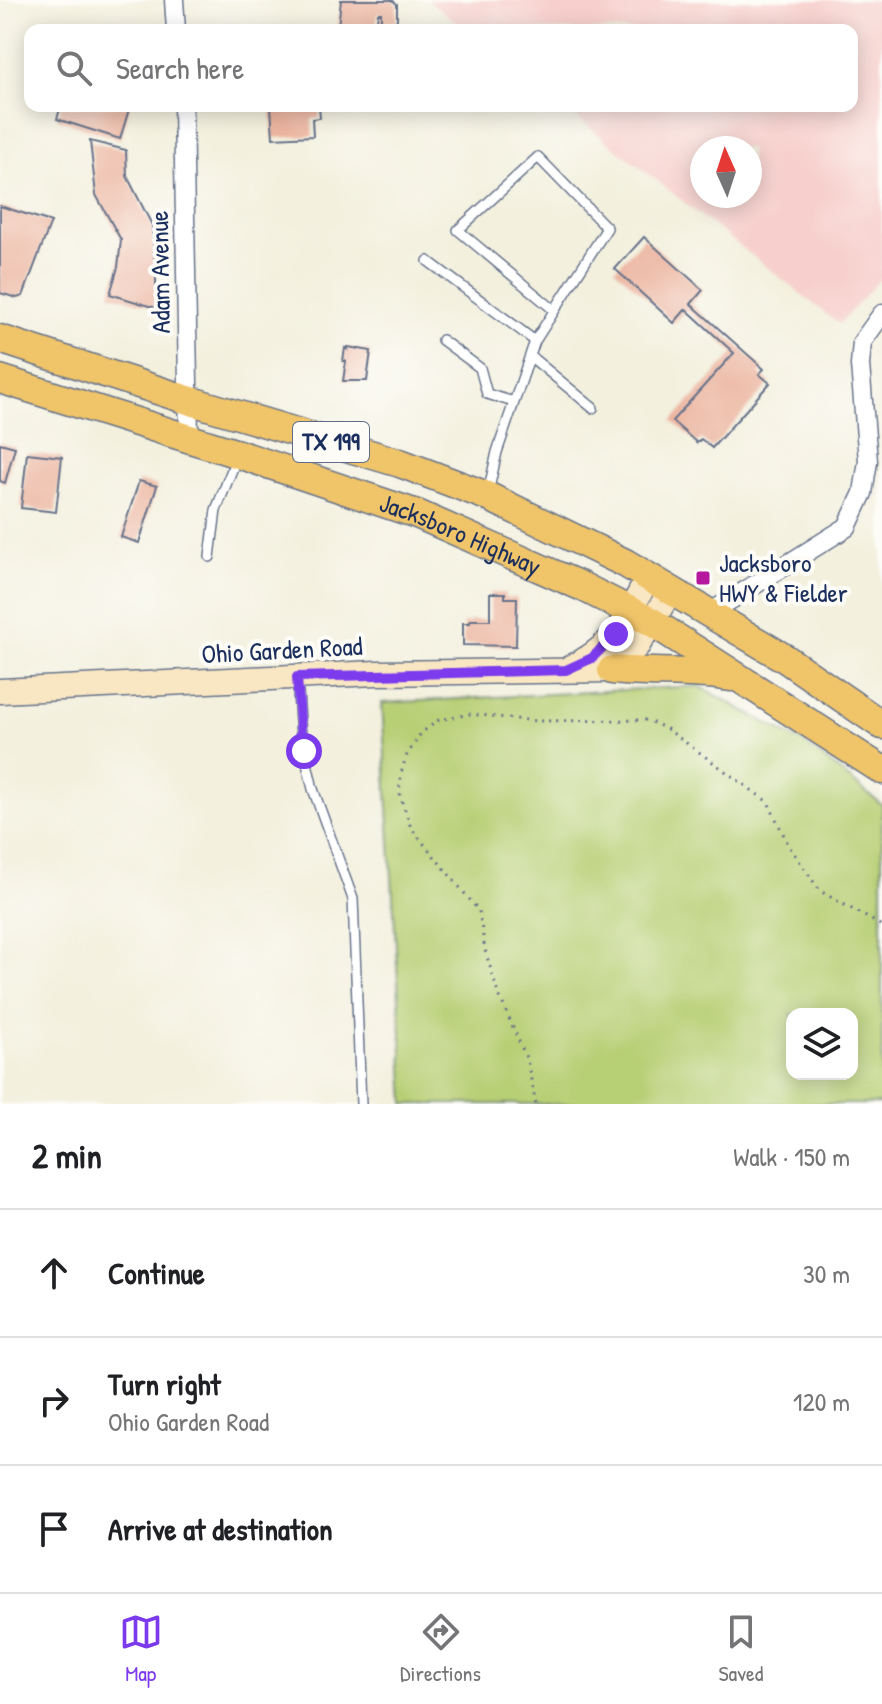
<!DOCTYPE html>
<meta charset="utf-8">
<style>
:root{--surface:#fff;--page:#f2f2f2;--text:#202124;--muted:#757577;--line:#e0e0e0;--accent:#7c3aed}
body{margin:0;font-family:"Patrick Hand",sans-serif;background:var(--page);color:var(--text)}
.controls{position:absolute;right:24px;bottom:24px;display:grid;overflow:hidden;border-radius:16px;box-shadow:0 4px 20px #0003}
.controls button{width:72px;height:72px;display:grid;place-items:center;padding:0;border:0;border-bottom:2px solid var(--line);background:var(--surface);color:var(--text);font:40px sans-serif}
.compass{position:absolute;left:690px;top:136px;width:72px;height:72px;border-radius:50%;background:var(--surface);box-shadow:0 4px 20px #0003;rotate:357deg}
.stop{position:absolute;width:24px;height:24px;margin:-18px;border:6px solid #7c3aed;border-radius:50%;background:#fff}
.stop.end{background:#7c3aed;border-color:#fff;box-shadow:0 2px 8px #0008}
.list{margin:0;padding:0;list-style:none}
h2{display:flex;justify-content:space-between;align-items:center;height:104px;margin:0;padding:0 32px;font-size:34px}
h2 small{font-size:26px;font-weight:400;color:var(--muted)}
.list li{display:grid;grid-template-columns:52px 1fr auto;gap:24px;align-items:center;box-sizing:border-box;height:128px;padding:0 32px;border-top:2px solid var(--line)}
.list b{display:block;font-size:30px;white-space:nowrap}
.list p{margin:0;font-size:26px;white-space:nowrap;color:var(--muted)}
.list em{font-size:26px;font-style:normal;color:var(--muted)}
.icon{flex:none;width:44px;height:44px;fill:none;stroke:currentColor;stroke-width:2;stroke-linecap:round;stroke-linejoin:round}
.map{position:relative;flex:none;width:882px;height:1104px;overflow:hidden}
.search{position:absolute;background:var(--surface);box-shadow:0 4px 20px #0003;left:24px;right:24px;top:24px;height:88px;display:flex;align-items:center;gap:20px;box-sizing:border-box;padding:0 28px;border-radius:16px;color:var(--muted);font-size:30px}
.sheet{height:488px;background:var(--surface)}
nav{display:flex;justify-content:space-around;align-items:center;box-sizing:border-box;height:112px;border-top:2px solid var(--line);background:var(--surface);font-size:22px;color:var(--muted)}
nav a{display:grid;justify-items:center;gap:4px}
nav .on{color:var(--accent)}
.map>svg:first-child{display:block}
.built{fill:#f7d0cd;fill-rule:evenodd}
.green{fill:#b7cf74;stroke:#697f69;stroke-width:2;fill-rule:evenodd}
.building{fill:#ecb5a0}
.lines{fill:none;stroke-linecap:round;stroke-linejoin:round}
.lane-casing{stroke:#67738b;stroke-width:12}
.street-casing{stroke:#67738b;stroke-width:21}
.secondary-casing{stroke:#67738b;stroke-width:27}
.primary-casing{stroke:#67738b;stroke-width:31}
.path{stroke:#67738b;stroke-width:3;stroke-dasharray:2 6;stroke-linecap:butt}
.lane{stroke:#fff;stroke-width:9}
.street{stroke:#fff;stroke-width:18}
.secondary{stroke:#f9e7c3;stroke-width:24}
.primary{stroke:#f0c469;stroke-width:28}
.route{stroke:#7c3aed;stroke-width:10}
.poi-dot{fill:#b5179e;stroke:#fdfcf7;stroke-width:3}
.labels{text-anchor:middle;stroke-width:8;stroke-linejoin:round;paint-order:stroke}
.shield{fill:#fdfcf7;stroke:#5f6c8c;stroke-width:2}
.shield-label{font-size:24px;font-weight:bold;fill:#1b2f5e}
.street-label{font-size:26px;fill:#1b2f5e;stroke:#fdfcf7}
.poi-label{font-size:26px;fill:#1b2f5e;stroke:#fdfcf7;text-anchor:start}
</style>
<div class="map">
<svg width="882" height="1104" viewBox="0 0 882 1104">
<rect width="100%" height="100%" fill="#fdfcf7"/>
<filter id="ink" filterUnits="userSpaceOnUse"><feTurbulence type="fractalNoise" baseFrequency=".0125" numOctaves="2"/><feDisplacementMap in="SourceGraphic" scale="16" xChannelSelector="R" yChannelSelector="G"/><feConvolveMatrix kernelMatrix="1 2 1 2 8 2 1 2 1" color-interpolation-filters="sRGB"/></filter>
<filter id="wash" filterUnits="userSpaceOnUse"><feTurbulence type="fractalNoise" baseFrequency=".006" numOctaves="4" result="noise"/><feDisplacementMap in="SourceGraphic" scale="32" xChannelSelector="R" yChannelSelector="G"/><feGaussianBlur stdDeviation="1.8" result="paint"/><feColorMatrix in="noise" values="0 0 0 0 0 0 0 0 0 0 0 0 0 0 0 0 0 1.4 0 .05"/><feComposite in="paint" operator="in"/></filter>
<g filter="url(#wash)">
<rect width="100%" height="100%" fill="#f3f0de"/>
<path class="built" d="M428 0H882V277L839 324 562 106H852V30H466ZM702 148H750V196H702Z"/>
<path class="green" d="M699 686 807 745 882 805V1104H405L382 703ZM792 1014H852V1074H792Z"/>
<g id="blocks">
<path class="building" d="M341 0H392L397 4V19L395 23 381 22V13H378L376 30 338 27Z
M61 106H130L120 139 57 119Z
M271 106H319L320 118 312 119 313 136 273 138Z
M90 141 126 150 127 176 152 225 156 274V308L110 294 118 267 121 240 96 195Z
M0 206 51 222 23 296 17 298 0 293Z
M644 237 703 290 691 304 764 369 759 374 770 383 712 448 701 439 697 443 672 421 734 353 686 309 674 323 615 269Z
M348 347 371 351 367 381H343L346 361H343L345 348 348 350Z
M0 443 15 447 5 483 0 481Z
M27 453 62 457 56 512 21 508Z
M139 481 157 486 139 543 121 537Z
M490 593H505V598H517L516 646 463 645V623H470V620H490Z"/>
</g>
</g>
<g filter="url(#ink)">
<use href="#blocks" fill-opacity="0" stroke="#67738b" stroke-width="2"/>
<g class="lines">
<defs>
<path id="lane" d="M428 261 535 341
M442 340 480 368 487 394 514 402
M530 356 593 408
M488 493 497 452 535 341 607 228 538 157 458 230 554 310
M210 557 216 510 237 457
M297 677 301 737 313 789 353 899 361 1104"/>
<path id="street" d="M174 0 176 30
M183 106 189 438
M708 614 847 527 863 493 868 461 860 365 862 342 882 314"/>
<path id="secondary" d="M568 669C616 646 624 622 648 578
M0 691 376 673 612 670 638 645 671 590"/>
<g id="primary">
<path d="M0 339 188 400 400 463 487 496 625 563 786 659 882 725"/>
<path id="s1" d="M0 379 238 454 417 514 583 587 652 622 882 770"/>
<path d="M612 670C652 674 692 670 731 677"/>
</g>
</defs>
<use href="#lane" class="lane-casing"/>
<use href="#street" class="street-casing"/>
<use href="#secondary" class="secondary-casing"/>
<use href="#primary" class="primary-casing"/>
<path class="path" d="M536 1104 527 1060 497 990 485 950 479 911 411 828 399 792 402 769 407 755 421 733 439 720 470 714 536 721 647 720 667 729 768 802 789 846 820 891 882 926"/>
<use href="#lane" class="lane"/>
<use href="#street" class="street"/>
<use href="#secondary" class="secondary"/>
<use href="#primary" class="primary"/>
</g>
</g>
<g class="lines" filter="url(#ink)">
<path class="route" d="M304 751 301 737 297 677 566 670 592 658 616 634"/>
</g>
<rect class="poi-dot" x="695" y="570" width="16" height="16" rx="4"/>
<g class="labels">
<rect class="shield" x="293" y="422" width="76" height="40" rx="6"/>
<g class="shield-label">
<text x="331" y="450">TX 199</text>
</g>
<g class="street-label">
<text transform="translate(160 272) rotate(-91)" y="9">Adam Avenue</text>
<text dy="9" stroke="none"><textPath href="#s1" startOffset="486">Jacksboro Highway</textPath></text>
<text transform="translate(282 650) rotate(-3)" y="9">Ohio Garden Road</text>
</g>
<g class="poi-label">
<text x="719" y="572">Jacksboro<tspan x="719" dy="30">HWY &amp; Fielder</tspan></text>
</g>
</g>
</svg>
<div class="controls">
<button><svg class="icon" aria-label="layers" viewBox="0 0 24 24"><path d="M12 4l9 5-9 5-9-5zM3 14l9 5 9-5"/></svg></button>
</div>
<svg class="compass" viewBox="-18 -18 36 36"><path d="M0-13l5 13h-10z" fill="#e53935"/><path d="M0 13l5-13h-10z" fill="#757577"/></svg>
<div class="stop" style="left:304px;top:751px"></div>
<div class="stop end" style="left:616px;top:634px"></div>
<div class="search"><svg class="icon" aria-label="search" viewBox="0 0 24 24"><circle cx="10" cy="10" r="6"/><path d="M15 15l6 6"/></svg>Search here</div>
</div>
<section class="sheet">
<h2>2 min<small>Walk · 150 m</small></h2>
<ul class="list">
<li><svg class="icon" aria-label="ahead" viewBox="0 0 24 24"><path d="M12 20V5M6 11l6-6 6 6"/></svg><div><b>Continue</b></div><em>30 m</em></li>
<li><svg class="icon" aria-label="right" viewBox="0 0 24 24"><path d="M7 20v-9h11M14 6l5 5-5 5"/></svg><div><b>Turn right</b><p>Ohio Garden Road</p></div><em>120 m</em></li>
<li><svg class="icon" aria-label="arrive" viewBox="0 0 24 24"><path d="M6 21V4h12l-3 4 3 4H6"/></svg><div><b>Arrive at destination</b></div></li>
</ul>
</section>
<nav>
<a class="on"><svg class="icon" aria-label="map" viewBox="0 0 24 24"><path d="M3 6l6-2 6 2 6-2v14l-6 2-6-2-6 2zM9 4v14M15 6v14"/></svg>Map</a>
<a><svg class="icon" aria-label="directions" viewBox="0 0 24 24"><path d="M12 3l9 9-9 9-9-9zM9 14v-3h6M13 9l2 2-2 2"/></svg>Directions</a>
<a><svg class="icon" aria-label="saved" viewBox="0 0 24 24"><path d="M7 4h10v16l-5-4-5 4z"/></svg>Saved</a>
</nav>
